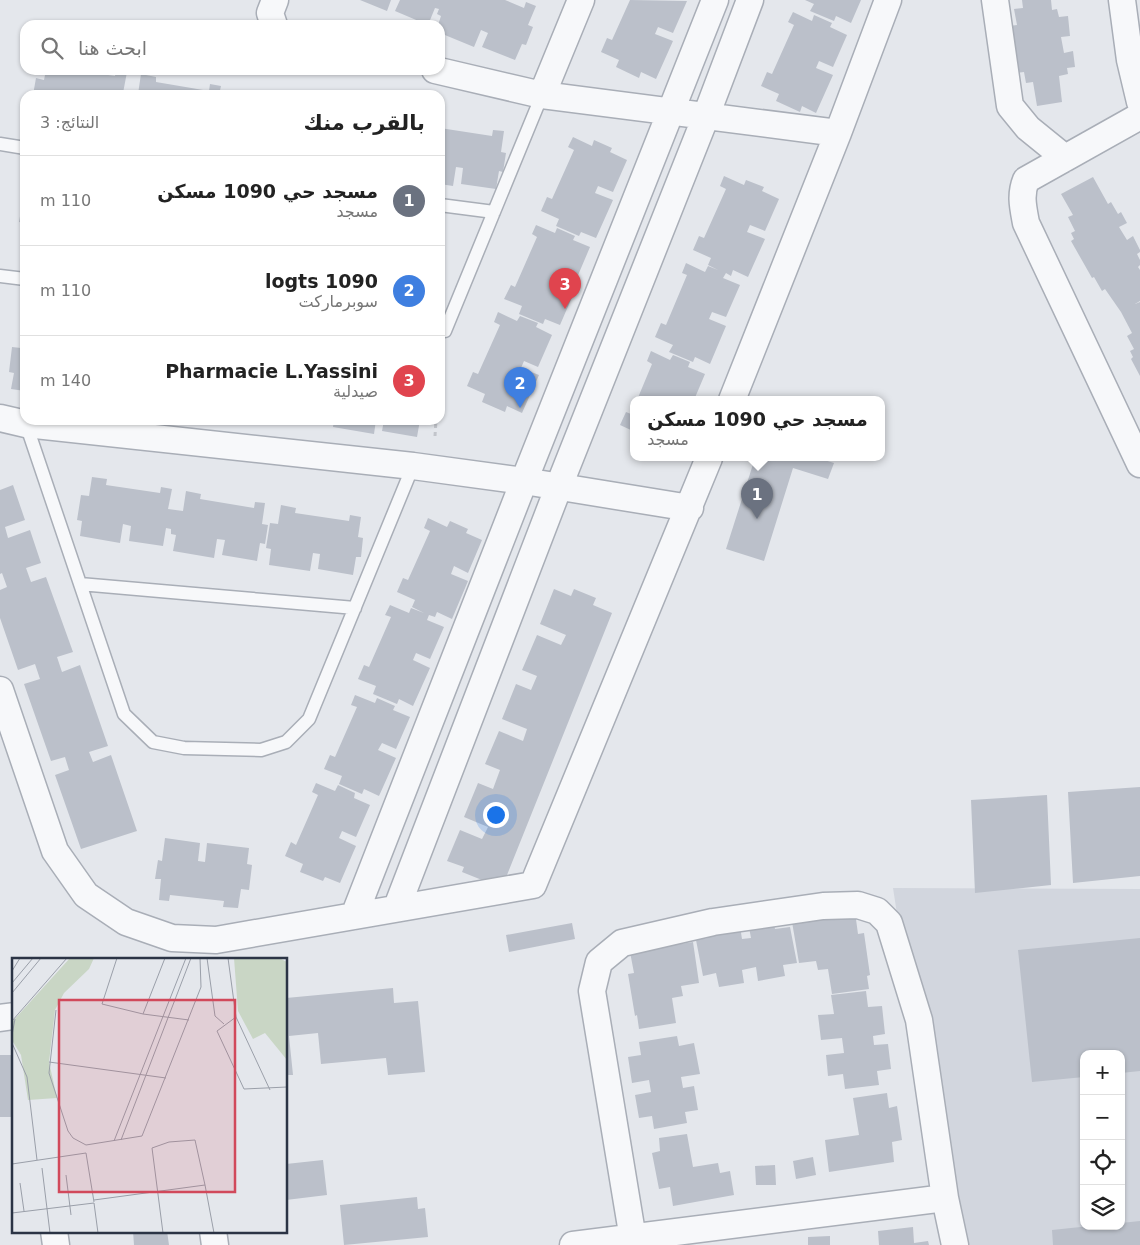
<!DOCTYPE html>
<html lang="ar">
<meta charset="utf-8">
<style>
:root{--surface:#fff;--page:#f2f2f2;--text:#222;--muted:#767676;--line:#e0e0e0;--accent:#d1495b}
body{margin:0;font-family:"DejaVu Sans","Noto Sans Arabic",sans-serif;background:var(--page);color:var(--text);direction:rtl}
.controls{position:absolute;right:15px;bottom:15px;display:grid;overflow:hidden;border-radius:10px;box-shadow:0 1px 4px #0004}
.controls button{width:45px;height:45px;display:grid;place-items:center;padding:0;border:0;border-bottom:1px solid var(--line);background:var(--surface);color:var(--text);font:25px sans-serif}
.you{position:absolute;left:495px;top:814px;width:18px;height:18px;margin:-12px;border:4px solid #fff;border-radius:50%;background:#1a73e8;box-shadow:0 0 0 8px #1a73e833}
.badge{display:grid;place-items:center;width:32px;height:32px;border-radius:50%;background:var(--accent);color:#fff;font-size:16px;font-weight:700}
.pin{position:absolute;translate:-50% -41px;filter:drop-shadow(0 1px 2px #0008)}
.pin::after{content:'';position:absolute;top:26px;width:18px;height:15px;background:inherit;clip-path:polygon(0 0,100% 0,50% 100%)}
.popup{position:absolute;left:630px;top:396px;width:255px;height:65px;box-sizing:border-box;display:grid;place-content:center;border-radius:10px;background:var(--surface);filter:drop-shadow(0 1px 4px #0005);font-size:16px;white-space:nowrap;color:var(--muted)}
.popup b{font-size:19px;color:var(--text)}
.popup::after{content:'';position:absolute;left:50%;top:100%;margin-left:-10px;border:10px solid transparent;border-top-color:var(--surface)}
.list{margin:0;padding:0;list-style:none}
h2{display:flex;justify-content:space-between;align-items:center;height:65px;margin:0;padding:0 20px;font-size:21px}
h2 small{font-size:16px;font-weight:400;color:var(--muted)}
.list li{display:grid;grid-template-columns:32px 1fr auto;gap:15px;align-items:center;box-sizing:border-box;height:90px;padding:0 20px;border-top:1px solid var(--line)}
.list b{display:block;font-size:19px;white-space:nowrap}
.list p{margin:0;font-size:16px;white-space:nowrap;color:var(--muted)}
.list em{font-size:16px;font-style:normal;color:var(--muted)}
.icon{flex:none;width:28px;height:28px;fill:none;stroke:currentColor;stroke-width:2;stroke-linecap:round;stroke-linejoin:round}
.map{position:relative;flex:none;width:1140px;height:1245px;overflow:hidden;direction:ltr}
.search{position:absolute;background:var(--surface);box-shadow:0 1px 4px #0004;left:20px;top:20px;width:425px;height:55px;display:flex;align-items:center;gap:12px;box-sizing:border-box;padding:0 18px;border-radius:15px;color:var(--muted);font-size:19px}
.panel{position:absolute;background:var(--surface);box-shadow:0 1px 4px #0004;left:20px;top:90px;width:425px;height:335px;border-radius:15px;direction:rtl}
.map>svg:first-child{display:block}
.built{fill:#d2d6de;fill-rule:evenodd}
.building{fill:#bbc0ca}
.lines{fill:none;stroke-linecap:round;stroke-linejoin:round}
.service-casing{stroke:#a9aeb7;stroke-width:15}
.minor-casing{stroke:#a9aeb7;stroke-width:29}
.path{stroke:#c2c5cb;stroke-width:3;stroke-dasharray:4 4;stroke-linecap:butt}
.service{stroke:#f7f8fa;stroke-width:12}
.minor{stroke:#f7f8fa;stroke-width:26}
.inset-road{fill:none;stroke:#9a9fa9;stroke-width:1}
.view{fill:#d1495b;fill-opacity:0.15;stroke:#d1495b;stroke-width:2.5}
.inset-edge{fill:none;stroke:#2b3445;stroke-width:2.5}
</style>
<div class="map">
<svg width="1140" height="1245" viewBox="0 0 1140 1245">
<rect width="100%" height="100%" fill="#e4e7ec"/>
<path class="built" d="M893 888 1140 889V1245H951L940 1192ZM1084 1054H1121V1226H1084Z"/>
<path class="building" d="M360 0H391L387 11Z
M400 0H505L524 8 526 2 536 6 528 25 533 27 526 45 522 44 515 60 482 47 488 33 481 30 474 47 440 33V25H438L441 16 437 14 439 9 435 8 428 25 395 11Z
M630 0 687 1 673 33 658 27 655 34 673 41 656 79 641 72 639 78 616 67 619 60 601 52 607 38 612 40Z
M805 0H861L851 23 836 16 834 21 810 11 814 4Z
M1022 0H1051L1052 10 1057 9 1059 17 1068 16 1070 36 1061 37 1064 53 1073 51 1075 67 1067 68 1068 74 1059 76 1062 102 1037 106 1033 82 1026 83 1024 72 1016 73 1009 26 1017 25 1014 9 1023 8Z
M793 12 812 21 814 15 832 23 830 27 847 35 833 67 819 61 816 68 833 75 816 113 802 106 800 112 776 101 779 94 761 86 767 72 772 74 794 25 788 22Z
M46 70H74L115 76 116 70 127 72 123 93H130V92L138 94 141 74 156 77V82L209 91 210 84 221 86 219 95H33L36 78 44 80Z
M440 128 492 136 493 130 504 131 501 152 506 153 503 172 499 171 496 189 461 184 463 168 456 167 453 186 440 184Z
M573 137 592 146 594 140 612 148 610 152 627 160 613 192 598 186 595 193 613 200 596 238 581 232 579 236 556 226 559 219 541 211 547 197 552 199 574 150 568 147Z
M724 176 744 185 746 180 764 187 762 191 779 199 765 231 750 225 747 232 765 239 748 277 733 270 731 276 726 273 723 278 740 285 726 317 712 312 709 319 726 326 710 364 695 357 693 362 669 352 673 345 655 337 661 323 666 325 687 275 682 273 686 263 705 272 708 266 718 270 708 265 711 258 693 250 699 236 704 238 726 189 720 186Z
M1093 177 1108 204 1111 202 1118 214 1121 212 1127 223 1119 227 1127 240 1133 236 1140 250V252L1137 254 1140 260V265L1138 267 1140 270V301L1135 304 1140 302V376L1131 359 1133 357 1130 351 1134 349 1127 336 1132 333 1121 312 1105 289 1102 291 1094 277 1092 278 1071 241 1074 239 1071 233 1075 231 1068 217 1073 215 1061 194Z
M24 194H25V223L19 222Z
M536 225 555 233 557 228 575 236 573 240 590 247 576 280 562 273 559 280 576 288 560 325 545 319 543 324 519 314 522 306 504 299 511 285 515 287 537 237 532 234Z
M498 312 517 321 520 316 538 323 536 327 552 335 538 367 524 361 521 368 539 375 522 413 507 406 505 412 482 402 485 394 467 386 473 372 478 374 500 325 494 322Z
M24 326H25V391L11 389 14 373 9 372 12 347 21 348Z
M651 351 670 360 673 355 690 362 688 367 705 374 694 400H637L652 364 647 361Z
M633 408V431L620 425 626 412 631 414Z
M297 420H322L321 425Z
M334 420H376L374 434 333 427Z
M384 420H420L417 437 382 431Z
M755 458H818L834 463 828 479 793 468 764 561 726 549Z
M92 477 107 479 106 485 160 493 161 487 172 489 168 509 183 511 186 491 201 494 200 499 254 508 255 502 265 503 262 524 268 525 265 544 260 543 257 561 222 555 225 540 217 539 214 558 173 551 176 535 171 534V529L166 528 163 546 129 541 131 526 123 524 120 543 80 536 82 521 77 520 81 495 89 496Z
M13 485 25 520 5 527 8 538 30 530 41 563 26 568 31 582 46 577 73 652 57 657 62 672 80 665 108 746 89 752 93 762 111 755 137 831 81 849 55 775 69 770 65 757 51 761 24 684 40 679 35 664 18 670 0 618V590L7 587 2 573 0 574V490Z
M281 505 296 508 295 513 349 521 350 515 361 517 358 537 363 538 361 557H356L353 575 318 569 320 554 313 553 310 571 269 565 271 549 266 548 270 523 278 524Z
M428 518 447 527 450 521 468 529 466 533 482 540 468 573 454 566 451 574 468 581 452 619 437 612 435 617 429 615 427 620 444 627 430 659 416 653 413 660 430 668 413 706 399 699 397 704 373 694 376 686 358 679 364 665 369 667 391 617 385 615 390 605 409 613 411 608 424 613 412 607 415 600 397 592 403 578 408 580 430 531 424 528Z
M554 589 571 596 574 589 596 598 593 605 612 613 503 885 488 879 487 882 462 872 464 867 447 861 460 830 482 839 488 827 464 817 478 783 493 789 500 770 485 764 499 731 523 741 527 729 502 719 516 684 531 690 537 676 522 670 537 635 561 645 566 635 540 624Z
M355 695 375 703 377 698 395 706 393 710 410 717 396 749 382 743 378 750 396 758 379 796 364 789 362 794 339 784 342 776 324 769 330 755 335 757 357 707 351 705Z
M316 783 335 791 338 785 355 793 354 798 370 805 356 837 342 831 339 838 356 846 340 883 325 877 323 881 300 872 303 864 285 856 291 842 296 845 318 795 312 792Z
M1140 787V876L1073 883 1068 792Z
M1047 795 1051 885 975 893 971 800Z
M165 838 200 843 198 861 205 862 207 843 249 848 247 864 252 865 249 890 241 889 238 908 223 907 224 901 170 895 169 901 159 900 161 879H155L158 860 162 861Z
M855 912 858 934 864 933 870 975 867 976 869 989 832 994 828 969 818 970 816 961 799 963 792 922Z
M773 918 775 929 790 927 797 963 783 965 785 976 758 981 756 967 742 970 744 983 719 987 716 973 703 976 696 940 708 938 706 926 739 920 742 939 751 938 748 922Z
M572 923 575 939 509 952 506 935Z
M1140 938V1071L1121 1073V1054H1084V1077L1032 1082 1018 950Z
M693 942 699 983 681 986 683 996 672 998 676 1023 639 1029 637 1015 635 1016 628 974 634 973 630 952Z
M393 988 394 1003 418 1001 425 1072 388 1075 386 1058 321 1064 318 1033 289 1036 293 1075H286V998Z
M866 991 868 1007 882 1006 885 1034 873 1036 874 1045 888 1044 891 1069 877 1071 879 1085 845 1089 843 1074 828 1076 826 1055 844 1053 842 1038 821 1040 818 1015 834 1014 831 995Z
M677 1036 679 1046 694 1043 700 1074 681 1077 683 1088 694 1086 698 1110 685 1112 687 1123 654 1129 652 1116 639 1118 635 1095 651 1092 649 1080 632 1083 628 1057 641 1055 639 1042Z
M0 1055H13L14 1117H0Z
M887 1093 889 1108 897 1106 902 1140 892 1142 894 1162 829 1172 825 1140 859 1135 853 1098Z
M687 1134 693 1167 718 1163 720 1173 730 1171 734 1195 673 1206 670 1187 659 1189 652 1153 660 1151 659 1138Z
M813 1157 816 1175 796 1179 793 1161Z
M323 1160 327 1195 286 1200V1164Z
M775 1165 776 1185H756L755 1166Z
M417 1197 418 1209 425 1208 428 1237 344 1245 340 1205Z
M1140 1221V1245H1053L1052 1230 1090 1226H1121V1223Z
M913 1227 914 1243 928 1241 929 1245H879L878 1231Z
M133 1231H167L169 1245H134Z
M830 1236V1245H808V1237Z"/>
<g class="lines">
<defs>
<path id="service" d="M0 144 25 148
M440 205 494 212
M0 276 25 279
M440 331H445L542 95
M26 424 124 714 153 742 184 748 261 750 286 742 309 719 413 466
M80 584 355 608"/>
<path id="minor" d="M995 0 1010 106 1028 128 1065 158
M1122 0 1130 60 1140 102
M274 25 270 13 275 0
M435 70 542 95 838 133
M542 95 581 0
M1140 116 1026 180C1020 195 1023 207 1026 223L1140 464
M732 400 838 133 888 0
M0 418 26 424 413 466 524 481 690 508
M0 690 55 851 86 895 126 922 172 938 216 940 533 885 709 458
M397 907 559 486 706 116 750 0
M354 916 524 481 715 0
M0 1018 14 1016
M54 1231 56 1245
M213 1231 215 1245
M573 1245 945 1198 955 1245
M634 1245 592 991 599 962 622 943 713 922 823 906 858 905 877 911 889 923 919 1020 945 1198"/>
</defs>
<use href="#service" class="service-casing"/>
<use href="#minor" class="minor-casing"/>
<path class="path" d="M440 372 443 348
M435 436 436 420"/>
<use href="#service" class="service"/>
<use href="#minor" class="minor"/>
</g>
<g transform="translate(12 958)">
<rect width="275" height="275" fill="#e4e7ec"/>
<path d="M58 0H82L77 11 52 35 43 52 37 104 45 140 16 142 9 97 1 84 0 64ZM222 0H267L275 4V102L253 75 241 81 226 53Z" fill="#c9d6c5"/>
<path class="inset-road" d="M105 0 90 46 131 56 177 62M195 0 203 58 212 66M216 0 224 59 258 132M0 13 8 0M0 25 21 0M0 35 29 0M44 52 37 115 56 173 61 180 74 187 130 178 189 29 188 0M131 56 153 0M224 59 205 73 232 131 275 129M0 63 55 0M0 77 3 61M0 85 15 119 25 202M37 104 154 120M109 182 179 0M102 183 174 0M0 206 74 195 82 244M30 210 38 275M54 217 59 257M8 225 12 253M82 242 193 227 202 275M0 255 82 245 86 275M151 275 140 190 157 184 183 182 193 227"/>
<path class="view" d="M47 42H223V234H47Z"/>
<rect width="275" height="275" class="inset-edge"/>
</g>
</svg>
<div class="controls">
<button>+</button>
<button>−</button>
<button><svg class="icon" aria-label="locate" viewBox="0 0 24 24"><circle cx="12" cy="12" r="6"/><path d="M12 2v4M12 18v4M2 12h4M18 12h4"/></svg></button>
<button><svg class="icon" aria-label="layers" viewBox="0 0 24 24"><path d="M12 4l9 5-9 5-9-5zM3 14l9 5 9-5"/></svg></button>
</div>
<div class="you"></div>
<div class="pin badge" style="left:757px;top:519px;background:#6b7280">1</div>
<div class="popup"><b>مسجد حي 1090 مسكن</b>مسجد</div>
<div class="pin badge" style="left:520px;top:408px;background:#3f7fe0">2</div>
<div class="pin badge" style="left:565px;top:309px;background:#e0444e">3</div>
<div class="search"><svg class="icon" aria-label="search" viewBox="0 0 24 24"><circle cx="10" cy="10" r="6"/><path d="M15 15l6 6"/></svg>ابحث هنا</div>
<section class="panel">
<h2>بالقرب منك<small>النتائج: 3</small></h2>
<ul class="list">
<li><span class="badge" style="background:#6b7280">1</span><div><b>مسجد حي 1090 مسكن</b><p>مسجد</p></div><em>110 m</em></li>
<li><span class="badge" style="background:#3f7fe0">2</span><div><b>1090 logts</b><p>سوبرماركت</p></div><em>110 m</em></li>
<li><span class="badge" style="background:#e0444e">3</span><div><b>Pharmacie L.Yassini</b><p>صيدلية</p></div><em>140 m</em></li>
</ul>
</section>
</div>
